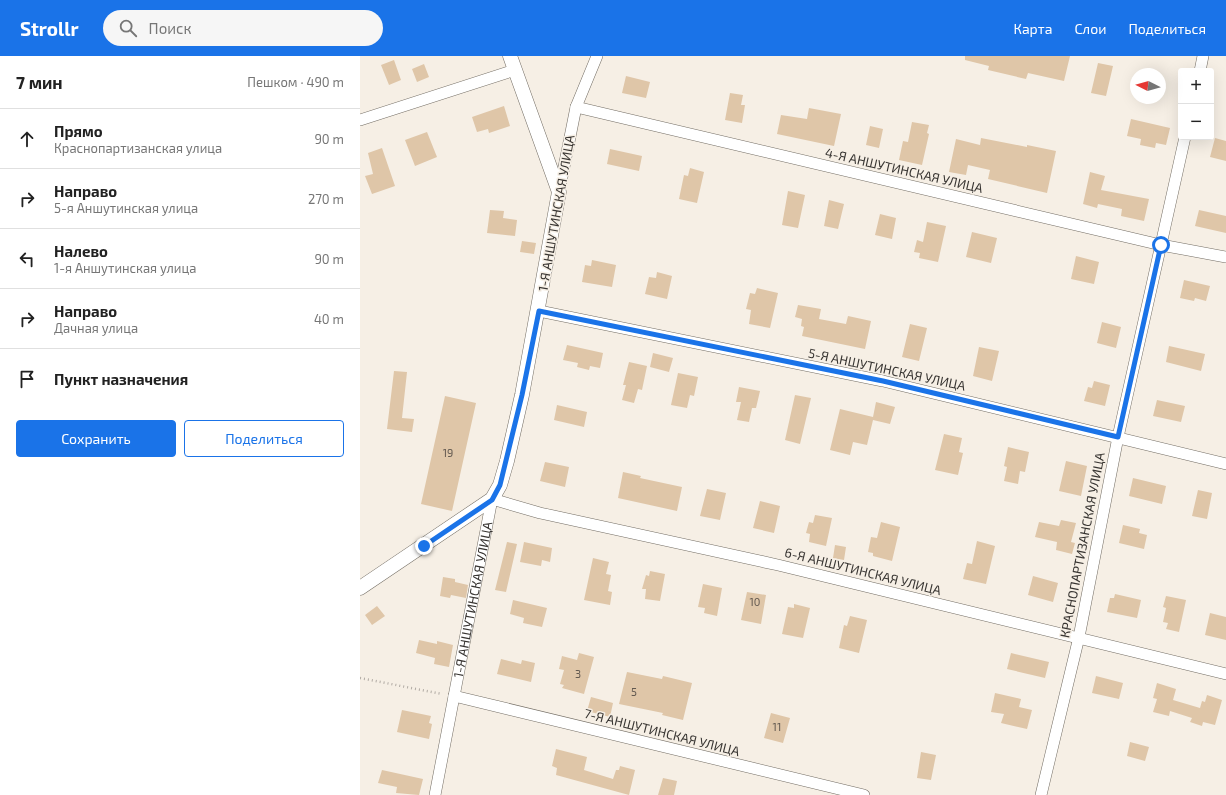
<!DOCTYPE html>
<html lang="ru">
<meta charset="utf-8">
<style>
:root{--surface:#fff;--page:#f6f6f6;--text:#222;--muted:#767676;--line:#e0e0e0;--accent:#1a73e8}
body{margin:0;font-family:"Exo 2",sans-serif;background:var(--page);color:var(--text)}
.controls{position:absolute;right:12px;top:12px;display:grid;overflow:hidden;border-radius:4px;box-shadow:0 4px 16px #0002}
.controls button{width:36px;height:36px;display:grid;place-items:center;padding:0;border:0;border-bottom:1px solid var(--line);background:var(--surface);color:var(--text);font:20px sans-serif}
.compass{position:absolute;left:770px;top:12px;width:36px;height:36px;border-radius:50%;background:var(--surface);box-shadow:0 4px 16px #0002;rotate:276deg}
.stop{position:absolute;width:12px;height:12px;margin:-9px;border:3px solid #1a73e8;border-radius:50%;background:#fff}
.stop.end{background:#1a73e8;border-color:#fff;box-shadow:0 1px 4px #0008}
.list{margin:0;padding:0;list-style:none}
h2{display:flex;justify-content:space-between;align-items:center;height:52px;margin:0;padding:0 16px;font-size:17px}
h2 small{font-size:13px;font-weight:400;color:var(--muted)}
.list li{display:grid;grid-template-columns:26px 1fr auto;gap:12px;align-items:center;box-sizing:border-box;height:60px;padding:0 16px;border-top:1px solid var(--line)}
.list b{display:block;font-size:15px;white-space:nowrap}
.list p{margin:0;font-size:13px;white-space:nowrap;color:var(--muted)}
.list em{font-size:13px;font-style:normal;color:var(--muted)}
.actions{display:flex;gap:8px;padding:12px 16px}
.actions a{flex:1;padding:9px 0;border:1px solid var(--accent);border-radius:4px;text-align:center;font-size:14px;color:var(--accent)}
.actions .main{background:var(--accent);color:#fff}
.icon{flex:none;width:22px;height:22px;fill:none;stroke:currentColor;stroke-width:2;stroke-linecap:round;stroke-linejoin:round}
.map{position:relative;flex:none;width:866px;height:739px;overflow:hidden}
header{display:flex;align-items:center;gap:24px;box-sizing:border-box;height:56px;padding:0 20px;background:var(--accent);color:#fff}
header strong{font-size:19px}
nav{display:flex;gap:22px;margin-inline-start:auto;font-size:14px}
.search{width:280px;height:36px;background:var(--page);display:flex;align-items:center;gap:10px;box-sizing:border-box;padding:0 14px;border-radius:22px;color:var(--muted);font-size:15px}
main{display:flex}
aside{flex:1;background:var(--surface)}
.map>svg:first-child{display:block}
.building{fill:#dfc6a8}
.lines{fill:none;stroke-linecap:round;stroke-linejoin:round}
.minor-casing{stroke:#736d64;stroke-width:12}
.tertiary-casing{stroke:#736d64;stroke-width:15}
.path{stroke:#b1aba4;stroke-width:2.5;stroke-dasharray:1 3;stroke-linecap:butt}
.minor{stroke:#fff;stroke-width:11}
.tertiary{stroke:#fff;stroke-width:14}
.route{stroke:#1a73e8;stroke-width:5}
.labels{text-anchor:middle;stroke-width:3;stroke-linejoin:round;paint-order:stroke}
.number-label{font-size:11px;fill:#625950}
.street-label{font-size:13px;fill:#383532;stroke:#f6efe5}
</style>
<header>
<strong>Strollr</strong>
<div class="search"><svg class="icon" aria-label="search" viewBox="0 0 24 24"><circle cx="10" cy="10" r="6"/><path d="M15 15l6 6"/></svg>Поиск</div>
<nav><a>Карта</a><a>Слои</a><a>Поделиться</a></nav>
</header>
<main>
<aside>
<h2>7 мин<small>Пешком · 490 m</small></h2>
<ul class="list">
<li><svg class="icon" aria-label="ahead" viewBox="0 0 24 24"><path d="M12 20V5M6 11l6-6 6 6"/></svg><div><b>Прямо</b><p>Краснопартизанская улица</p></div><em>90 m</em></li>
<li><svg class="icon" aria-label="right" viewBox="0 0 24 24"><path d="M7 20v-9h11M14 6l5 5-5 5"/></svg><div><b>Направо</b><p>5-я Аншутинская улица</p></div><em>270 m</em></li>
<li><svg class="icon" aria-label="left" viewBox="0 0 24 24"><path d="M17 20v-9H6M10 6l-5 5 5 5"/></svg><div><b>Налево</b><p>1-я Аншутинская улица</p></div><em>90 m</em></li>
<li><svg class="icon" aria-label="right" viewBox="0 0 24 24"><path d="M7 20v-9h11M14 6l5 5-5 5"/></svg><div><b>Направо</b><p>Дачная улица</p></div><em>40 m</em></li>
<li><svg class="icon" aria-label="arrive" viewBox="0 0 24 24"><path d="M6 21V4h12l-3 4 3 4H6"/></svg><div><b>Пункт назначения</b></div></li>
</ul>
<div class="actions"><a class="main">Сохранить</a><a>Поделиться</a></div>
</aside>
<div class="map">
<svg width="866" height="739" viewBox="0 0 866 739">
<rect width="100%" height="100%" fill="#f6efe5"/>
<path class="building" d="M605 0H710L704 25 668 17 666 23 628 14 629 10 605 4Z
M34 4 41 24 29 29 21 9Z
M738 7 753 10 746 40 731 37Z
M64 8 69 21 57 26 52 13Z
M266 20 290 26 286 42 262 37Z
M370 37 383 39 381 49H385L382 67 365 64Z
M144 50 150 70 129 77 128 73 117 76 112 61Z
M449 52 481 58 474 90 417 78 421 59 447 63Z
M771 63 810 72 806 89 796 87 795 92 780 89 781 83 767 80Z
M552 66 569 69 567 77 569 78 562 109 539 104 543 85 548 86Z
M510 70 523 73 519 92 506 89Z
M67 76 77 101 55 110 45 84Z
M621 82 667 91V89L696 95 687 137 628 123 630 114 608 109 606 119 589 116 596 83 620 89Z
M855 82 866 85V105L850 101Z
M22 92 35 130 12 138 5 120 13 118 8 97Z
M250 93 282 100 279 115 247 108Z
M330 112 344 116 337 147 319 143 324 119 328 120Z
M730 116 745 120 741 134 789 143 784 165 761 160 762 153 738 148 737 152 723 148Z
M428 135 445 139 438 172 422 169Z
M469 144 484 148 478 173 464 170Z
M130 154 144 155 143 162 157 164 155 180 127 177Z
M839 154 866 160V177L835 170Z
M520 158 536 162 532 183 515 179Z
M567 166 586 170 578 206 559 202 560 197 554 196 557 184 563 186Z
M612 176 637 182 631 207 606 201Z
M162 185 176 187 174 198 160 196Z
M716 200 739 206 734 228 711 223Z
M232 204 256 209 252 231 222 226 225 209 231 210Z
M297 216 312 220 307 243 285 238 289 221 296 222Z
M824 224 850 230 846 245 835 242 834 245 820 242Z
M397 232 418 237 410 272 389 268 391 254 386 253 390 237 395 238Z
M438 249 461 253 459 263 486 268 488 260 511 265 505 293 442 280 444 271 441 270 442 263 435 261Z
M742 266 761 271 756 292 737 287Z
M550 268 567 272 559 305 542 301Z
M207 289 243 297 240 312 230 310 229 314 217 311 218 307 203 304Z
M809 290 845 298 841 315 806 306Z
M619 291 639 295 632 325 613 320Z
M293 297 313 302 309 316 290 311Z
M269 306 287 310 282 334 278 333 274 347 262 344 266 329H263Z
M34 315 47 316 42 362 54 363 52 376 27 373Z
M318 317 338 321 334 340 330 339 327 352 311 349Z
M734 325 750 329 745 350 724 345 728 331 732 332Z
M379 331 400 335 396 352H392L389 366 377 364 381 346H376Z
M435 339 451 342 440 388 425 384Z
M85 340 116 347 92 455 61 448Z
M797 344 825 350 821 366 793 360Z
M516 346 535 351 530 368 513 364 507 389 493 386 490 399 470 394 480 353 513 361Z
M197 349 227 356 224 371 194 364Z
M584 378 602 382 599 396 603 397 598 419 575 414Z
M648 391 669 396 665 416 660 415 658 428 644 425 647 411 644 410Z
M706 405 727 410 721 440 699 435Z
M185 406 209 411 205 431 180 425Z
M263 416 281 420 280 422 322 431 317 455 258 442Z
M773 422 806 430 802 448 769 440Z
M347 433 366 437 360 464 340 460Z
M838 434 852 437 847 463 832 460Z
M400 445 420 450 414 477 393 472Z
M455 459 472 462 466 490 449 486 450 478 446 477 449 466 453 467Z
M701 464 716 467 711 486 715 487 712 498 696 494 697 486 675 481 679 466 699 470Z
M521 466 540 471 532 505 513 500V497L508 496 511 481 517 482Z
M763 469 780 473 779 477 787 479 784 493 759 487Z
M617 485 635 490 626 528 603 523 607 507 612 508Z
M147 486 157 488 146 536 135 534Z
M164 486 192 492 190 506 182 504 181 510 160 506Z
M475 489 486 491 484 504 473 502Z
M233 502 249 506 246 518 251 519 248 535 252 536 250 549 224 544Z
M290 515 305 518 300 545 285 543 286 533H282L286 519 289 520Z
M673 520 698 527 693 546 668 539Z
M83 521 95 523V526L108 529 106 542 91 539 90 542 80 540Z
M343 528 362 532 357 560 344 557 345 552 338 551Z
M387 536 406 539 401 568 381 564Z
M755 538 781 544 777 562 747 556 750 542H754Z
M806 540 826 544 819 576 806 573 808 567 803 566 806 552 803 551Z
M153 544 187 552 182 571 163 567 164 562 150 558Z
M434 548 450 552 443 582 422 578 428 551 434 552Z
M17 550 25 560 12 569 5 559Z
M850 557 866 561V584L845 579Z
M490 560 507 564 499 597 479 592 484 569 487 570Z
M59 584 77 588V585L93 589 89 611 74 608 75 602 56 597Z
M219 597 234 601 224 638 202 632 204 629 200 628 204 614 199 613 202 600 217 604Z
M651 597 689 606 685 622 647 613Z
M141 603 161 608 162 604 175 607 171 626 137 618Z
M267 616 302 623 303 620 332 627 323 664 302 659 303 657 259 648Z
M736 620 763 627 759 643 732 637Z
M797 627 816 633 813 644 840 652 842 645 845 646 847 639 862 644 855 669 843 666 842 670 830 666 832 662 810 655 809 660 793 656 797 643 793 642Z
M635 637 661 643 659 651 672 654 667 673 641 667 644 658 631 656Z
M231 641 253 647 250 661 227 655Z
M42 654 71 660 69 667 72 668 69 683 37 676Z
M411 657 430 662 423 687 404 682Z
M770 686 789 691 785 705 767 700Z
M196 693 227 701 224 714 253 723 256 714H259L260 710 275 714 269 739 196 719 197 712 192 710Z
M561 696 576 699 571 724 557 722Z
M22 714 63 723 59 739 36 737 37 731 18 727Z
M303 722 317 725 314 739H298Z"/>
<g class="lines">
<defs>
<g id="minor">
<path d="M840 15 843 0"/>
<path d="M216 51 801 189 866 201"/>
<path d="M0 64 155 14"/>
<path d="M199 136 216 51 237 0"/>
<path d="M179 255 523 325 866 408"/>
<path d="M94 640 504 739"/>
<path id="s1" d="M75 739 132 443 180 457 418 509 866 618"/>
<path d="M681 739 719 581 758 381 825 81"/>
</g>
<path id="tertiary" d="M0 532 132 443 140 429 147 405 162 339 199 136 150 0"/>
</defs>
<use href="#minor" class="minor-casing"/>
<use href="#tertiary" class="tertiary-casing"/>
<path class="path" d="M0 622 82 638"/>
<use href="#minor" class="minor"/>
<use href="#tertiary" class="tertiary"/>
</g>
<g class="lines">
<path class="route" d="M64 490 132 444 140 429 162 339 179 255 523 325 758 381 801 189"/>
</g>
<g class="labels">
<g class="number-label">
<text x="88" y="401">19</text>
<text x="395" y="550">10</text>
<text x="218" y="622">3</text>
<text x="274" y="640">5</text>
<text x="417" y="675">11</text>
</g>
<g class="street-label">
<text transform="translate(544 114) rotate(13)" y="5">4-Я АНШУТИНСКАЯ УЛИЦА</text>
<text transform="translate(196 157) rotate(-80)" y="5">1-Я АНШУТИНСКАЯ УЛИЦА</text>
<text transform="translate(527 313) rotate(12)" y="5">5-Я АНШУТИНСКАЯ УЛИЦА</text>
<text transform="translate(722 489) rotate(-79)" y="5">КРАСНОПАРТИЗАНСКАЯ УЛИЦА</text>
<text transform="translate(503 515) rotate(14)" y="5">6-Я АНШУТИНСКАЯ УЛИЦА</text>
<text dy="5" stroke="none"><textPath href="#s1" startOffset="199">1-Я АНШУТИНСКАЯ УЛИЦА</textPath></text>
<text transform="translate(302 676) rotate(14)" y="5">7-Я АНШУТИНСКАЯ УЛИЦА</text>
</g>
</g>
</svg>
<div class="controls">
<button>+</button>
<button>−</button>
</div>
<svg class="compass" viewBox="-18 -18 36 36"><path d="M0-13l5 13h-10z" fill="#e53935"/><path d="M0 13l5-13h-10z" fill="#767676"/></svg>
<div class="stop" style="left:801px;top:189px"></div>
<div class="stop end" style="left:64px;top:490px"></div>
</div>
</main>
